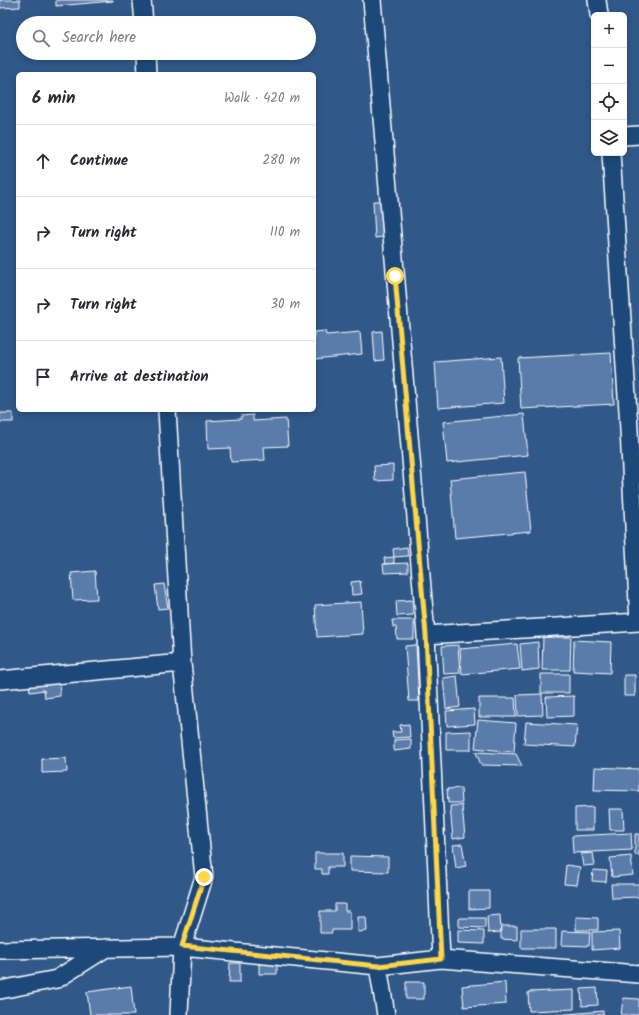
<!DOCTYPE html>
<meta charset="utf-8">
<style>
:root{--surface:#fff;--page:#f2f2f3;--text:#2b2b33;--muted:#7c7c81;--line:#e1e1e2}
body{margin:0;font-family:Kalam,sans-serif;background:var(--page);color:var(--text)}
.controls{position:absolute;right:12px;top:12px;display:grid;overflow:hidden;border-radius:6px;box-shadow:0 2px 6px #0003}
.controls button{width:36px;height:36px;display:grid;place-items:center;padding:0;border:0;border-bottom:1px solid var(--line);background:var(--surface);color:var(--text);font:20px sans-serif}
.stop{position:absolute;width:12px;height:12px;margin:-9px;border:3px solid #ffd54a;border-radius:50%;background:#fff}
.stop.end{background:#ffd54a;border-color:#fff;box-shadow:0 1px 4px #0008}
.list{margin:0;padding:0;list-style:none}
h2{display:flex;justify-content:space-between;align-items:center;height:52px;margin:0;padding:0 16px;font-size:17px}
h2 small{font-size:13px;font-weight:400;color:var(--muted)}
.list li{display:grid;grid-template-columns:26px 1fr auto;gap:12px;align-items:center;box-sizing:border-box;height:72px;padding:0 16px;border-top:1px solid var(--line)}
.list b{display:block;font-size:15px;white-space:nowrap}
.list em{font-size:13px;font-style:normal;color:var(--muted)}
.icon{flex:none;width:22px;height:22px;fill:none;stroke:currentColor;stroke-width:2;stroke-linecap:round;stroke-linejoin:round}
.map{position:relative;flex:none;width:639px;height:1015px;overflow:hidden}
.search{position:absolute;background:var(--surface);box-shadow:0 2px 6px #0003;left:16px;top:16px;width:300px;height:44px;display:flex;align-items:center;gap:10px;box-sizing:border-box;padding:0 14px;border-radius:22px;color:var(--muted);font-size:15px}
.panel{position:absolute;background:var(--surface);box-shadow:0 2px 6px #0003;left:16px;top:72px;width:300px;height:340px;border-radius:6px}
.map>svg:first-child{display:block}
.building{fill:#5a7cab;stroke:#fff}
.lines{fill:none;stroke-linecap:round;stroke-linejoin:round}
.minor-casing{stroke:#fff;stroke-width:20}
.minor{stroke:#1f4a7a;stroke-width:17}
.route{stroke:#ffd54a;stroke-width:5}
</style>
<div class="map">
<svg width="639" height="1015" viewBox="0 0 639 1015">
<rect width="100%" height="100%" fill="#305888"/>
<filter id="ink" filterUnits="userSpaceOnUse"><feTurbulence type="fractalNoise" baseFrequency=".025" numOctaves="2"/><feDisplacementMap in="SourceGraphic" scale="8" xChannelSelector="R" yChannelSelector="G"/><feConvolveMatrix kernelMatrix="1 2 1 2 8 2 1 2 1" color-interpolation-filters="sRGB"/></filter>
<g filter="url(#ink)">
<path class="building" d="M0 0H20V7L0 8Z
M56 0H113V1L56 6Z
M373 201H382L384 237 375 238Z
M325 331 326 335 360 332 362 354 314 359V332Z
M382 331 384 360 375 361 373 332Z
M611 353 614 404 521 409 518 358Z
M501 357 504 403 438 408 435 362Z
M0 413H13V422H0Z
M524 414 528 455 447 463 443 422Z
M253 415V421L286 419 288 446 264 447 265 460 231 462 230 448 208 449 207 421 241 419V416Z
M393 465V480L375 481 374 466Z
M525 472 531 531 455 538 450 479Z
M407 547 408 556 394 557 393 549Z
M394 557V563L385 564 384 558Z
M408 563V572L384 573 383 564Z
M95 571 97 599 73 600 71 573Z
M360 581 362 594 352 595 351 582Z
M164 584 168 608 158 609 155 585Z
M412 600 413 615 397 616 396 601Z
M361 602 363 634 317 637 315 605Z
M392 620H414V639H397L396 627H393Z
M543 637H571L570 670H542Z
M574 640 611 642 610 673 573 671Z
M538 642 539 669 522 671 520 644Z
M517 644 520 669 462 674 460 649Z
M416 645 419 701H409L405 646Z
M458 645 460 673 444 674 442 646Z
M541 674H569V693H541Z
M624 675H635V696H624Z
M457 676 460 707 446 709 443 678Z
M59 680 60 696 45 698 44 690 30 692 29 683Z
M542 694 543 715 518 716 517 695Z
M574 696V716L547 717 546 697Z
M479 698H515L516 717H479Z
M474 709 475 724 447 726 446 711Z
M478 720 516 723 514 752 475 748Z
M526 722 577 725 575 747 524 744Z
M409 724 410 737 393 738 392 732H401L400 725Z
M471 731V750H446V732Z
M411 739V749L394 751V740Z
M476 752 516 754 522 766 481 765Z
M66 758 67 772 42 773V759Z
M595 767 639 769V791L594 790Z
M461 788 462 803H448L447 789Z
M462 805 465 837 453 839 450 806Z
M593 807V830H575V808Z
M609 809H623L624 830H610Z
M631 833 632 850 573 853 572 836Z
M635 834H639V855H635Z
M462 844 466 866 456 868 453 845Z
M315 853H343V867H328V874H322V869H315Z
M593 853 595 865 583 866 581 854Z
M350 856 388 857V872L350 871Z
M631 856 633 875 612 877 610 858Z
M566 865 580 867 577 885 564 884Z
M593 870 607 871 606 882 592 881Z
M611 884H639V897L612 898Z
M469 891H489V908L469 909Z
M335 904H345V911H350V930H332V933H320V911H335Z
M500 915 501 932 488 933 487 916Z
M358 917H366L367 931 358 932Z
M576 917 598 918V930H576Z
M459 918H485V928L459 927Z
M501 926H517V940L501 939Z
M521 929H556V948H521Z
M458 930 484 931V944L458 943Z
M562 931 590 932 589 946 561 945Z
M619 931 620 948 592 950V932Z
M230 963H240V982H229Z
M277 963V974H259V964Z
M406 982H424V999H406Z
M505 982 506 1004 464 1007 462 986Z
M131 986 134 1015H90L87 992Z
M597 988 598 1005 582 1006 581 989Z
M574 990V1009L529 1011 528 992Z
M623 998 639 999V1015H621Z
M603 1011V1015H556Z"/>
<g class="lines">
<defs>
<path id="minor" d="M142 0 144 23
M372 0 426 635 441 959
M597 0 599 15
M146 53 147 74
M624 136 639 135
M611 153 628 411 639 622
M167 410 182 663 204 877 182 947 378 966 441 959 639 974
M426 635 639 622
M0 680 182 663
M0 950 182 947 179 1015
M378 966 386 1015
M0 990 57 979 106 948"/>
</defs>
<use href="#minor" class="minor-casing"/>
<use href="#minor" class="minor"/>
</g>
</g>
<g class="lines" filter="url(#ink)">
<path class="route" d="M204 877 182 946 378 966 441 959 426 635 395 276"/>
</g>
</svg>
<div class="controls">
<button>+</button>
<button>−</button>
<button><svg class="icon" aria-label="locate" viewBox="0 0 24 24"><circle cx="12" cy="12" r="6"/><path d="M12 2v4M12 18v4M2 12h4M18 12h4"/></svg></button>
<button><svg class="icon" aria-label="layers" viewBox="0 0 24 24"><path d="M12 4l9 5-9 5-9-5zM3 14l9 5 9-5"/></svg></button>
</div>
<div class="stop" style="left:395px;top:276px"></div>
<div class="stop end" style="left:204px;top:877px"></div>
<div class="search"><svg class="icon" aria-label="search" viewBox="0 0 24 24"><circle cx="10" cy="10" r="6"/><path d="M15 15l6 6"/></svg>Search here</div>
<section class="panel">
<h2>6 min<small>Walk · 420 m</small></h2>
<ul class="list">
<li><svg class="icon" aria-label="ahead" viewBox="0 0 24 24"><path d="M12 20V5M6 11l6-6 6 6"/></svg><div><b>Continue</b></div><em>280 m</em></li>
<li><svg class="icon" aria-label="right" viewBox="0 0 24 24"><path d="M7 20v-9h11M14 6l5 5-5 5"/></svg><div><b>Turn right</b></div><em>110 m</em></li>
<li><svg class="icon" aria-label="right" viewBox="0 0 24 24"><path d="M7 20v-9h11M14 6l5 5-5 5"/></svg><div><b>Turn right</b></div><em>30 m</em></li>
<li><svg class="icon" aria-label="arrive" viewBox="0 0 24 24"><path d="M6 21V4h12l-3 4 3 4H6"/></svg><div><b>Arrive at destination</b></div></li>
</ul>
</section>
</div>
